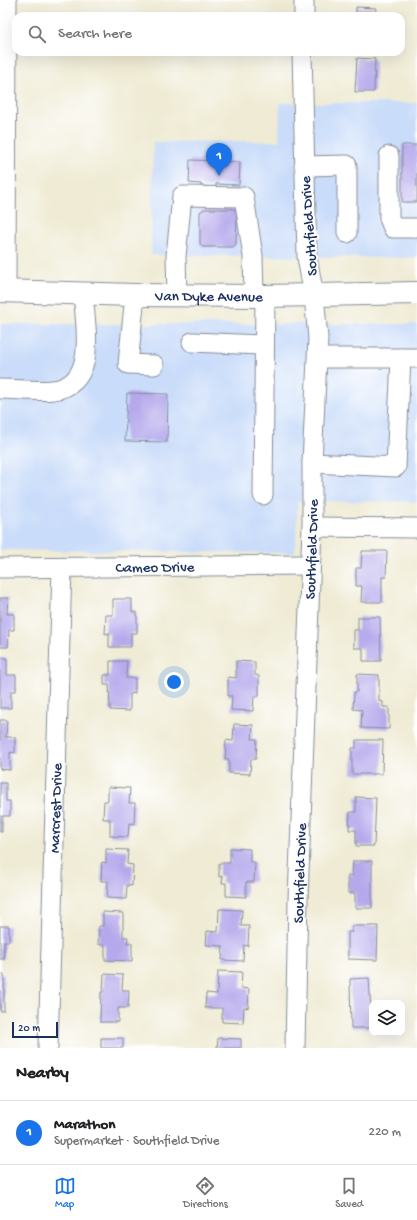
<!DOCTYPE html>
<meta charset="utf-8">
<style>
:root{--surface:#fff;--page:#f6f6f6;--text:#202124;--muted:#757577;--line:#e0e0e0;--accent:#1a73e8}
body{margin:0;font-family:"Gochi Hand",sans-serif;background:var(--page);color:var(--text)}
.controls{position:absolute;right:12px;bottom:12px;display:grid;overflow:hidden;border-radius:8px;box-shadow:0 4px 16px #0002}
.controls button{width:36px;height:36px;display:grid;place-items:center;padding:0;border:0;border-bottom:1px solid var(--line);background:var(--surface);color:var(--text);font:20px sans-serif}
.scale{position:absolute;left:12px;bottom:10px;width:46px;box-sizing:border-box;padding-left:4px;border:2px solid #1b2f5e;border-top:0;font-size:11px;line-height:14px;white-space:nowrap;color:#1b2f5e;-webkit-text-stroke:3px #fff;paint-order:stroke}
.you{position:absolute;left:174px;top:682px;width:14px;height:14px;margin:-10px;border:3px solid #fff;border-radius:50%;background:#1a73e8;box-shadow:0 0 0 6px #1a73e833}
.badge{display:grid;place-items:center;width:26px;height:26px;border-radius:50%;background:var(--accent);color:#fff;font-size:13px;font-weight:700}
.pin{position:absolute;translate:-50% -33px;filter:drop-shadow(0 1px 2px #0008)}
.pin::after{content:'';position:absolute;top:21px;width:14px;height:12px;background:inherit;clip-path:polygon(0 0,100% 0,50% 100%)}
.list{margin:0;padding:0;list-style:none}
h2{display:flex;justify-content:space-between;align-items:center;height:52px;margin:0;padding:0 16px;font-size:17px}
h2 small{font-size:13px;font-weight:400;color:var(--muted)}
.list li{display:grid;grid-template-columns:26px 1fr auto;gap:12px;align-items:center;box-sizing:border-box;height:64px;padding:0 16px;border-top:1px solid var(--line)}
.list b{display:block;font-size:15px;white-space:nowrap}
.list p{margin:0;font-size:13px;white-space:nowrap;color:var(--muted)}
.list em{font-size:13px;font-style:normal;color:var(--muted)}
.icon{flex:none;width:22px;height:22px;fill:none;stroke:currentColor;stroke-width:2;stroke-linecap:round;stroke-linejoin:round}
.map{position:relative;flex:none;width:417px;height:1048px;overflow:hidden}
.search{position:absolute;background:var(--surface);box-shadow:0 4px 16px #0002;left:12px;right:12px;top:12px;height:44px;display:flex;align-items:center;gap:10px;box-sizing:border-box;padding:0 14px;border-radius:12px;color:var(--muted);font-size:15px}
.sheet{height:116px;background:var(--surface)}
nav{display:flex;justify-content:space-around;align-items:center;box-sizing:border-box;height:56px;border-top:1px solid var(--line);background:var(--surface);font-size:11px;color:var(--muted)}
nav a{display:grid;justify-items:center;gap:2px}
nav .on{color:var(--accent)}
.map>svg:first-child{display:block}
.built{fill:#c9dcf9}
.building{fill:#b5a9ec}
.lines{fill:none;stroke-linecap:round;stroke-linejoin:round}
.minor-casing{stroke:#858d99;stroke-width:21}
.major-casing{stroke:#858d99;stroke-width:24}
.minor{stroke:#fff;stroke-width:19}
.major{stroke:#fff;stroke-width:22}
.labels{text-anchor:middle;stroke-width:4;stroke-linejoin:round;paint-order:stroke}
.street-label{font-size:15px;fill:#1b2f5e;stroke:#fff}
</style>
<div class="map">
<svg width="417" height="1048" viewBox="0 0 417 1048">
<rect width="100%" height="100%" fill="#fff"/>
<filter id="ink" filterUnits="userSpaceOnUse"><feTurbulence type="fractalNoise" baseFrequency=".025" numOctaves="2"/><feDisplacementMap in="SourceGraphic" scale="8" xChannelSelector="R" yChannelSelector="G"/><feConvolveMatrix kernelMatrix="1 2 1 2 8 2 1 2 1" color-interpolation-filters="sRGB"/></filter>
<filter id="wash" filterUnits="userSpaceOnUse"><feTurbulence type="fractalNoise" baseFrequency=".012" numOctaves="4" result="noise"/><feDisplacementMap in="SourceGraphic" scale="16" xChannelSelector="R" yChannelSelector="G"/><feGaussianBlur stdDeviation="0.9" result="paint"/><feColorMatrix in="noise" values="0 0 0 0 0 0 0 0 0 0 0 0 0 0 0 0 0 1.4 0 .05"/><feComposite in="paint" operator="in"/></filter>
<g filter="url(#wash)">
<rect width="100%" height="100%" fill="#efebd4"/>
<path class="built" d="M280 103H417V258L151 255 153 142 279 141Z
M0 324H417V502L298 501 295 553 0 550Z"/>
<g id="blocks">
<path class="building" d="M356 7 376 8 375 16H356Z
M357 58 375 59 374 92H355Z
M402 145H417V202H402Z
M190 160 240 162 239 185 216 184V187L201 186V184L189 183Z
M204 209H234L237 213 236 244 233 247H203L200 244V212Z
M127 393 168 394 167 442 125 441Z
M362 551H387L386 577H382V602H361L362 586H356V568H361Z
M0 598H8L7 614H14V630H9L8 647H0Z
M113 599H132V612H137V633H131V647H109V633L105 634 106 615H113Z
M358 617H380L381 661H363V648H354V630H358Z
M0 658H7V675H16V691H11V708H0Z
M110 661H127L126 678H135V693L130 694V711L110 710 109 685H104V675H110Z
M236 661 255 662V675L259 676V696H254L253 711 231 710 232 696H228V677L236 678Z
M357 674 379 675V701L383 702V707H389V729L361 728 362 710 353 709 354 692H357Z
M0 720H7L6 737H15V753L10 752V770L0 769Z
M234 724 253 725 252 739H257L256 759H251L250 774 229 773V759H225L226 740 233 741Z
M356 740H383L382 774H352V748H356Z
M0 783H6V801H10V816H2V832H0Z
M108 787 130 788 129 803H135L134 824 129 823 128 837 110 836V819H103L104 801H108Z
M356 797 376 798 374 846H356V830H349L350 812H356Z
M230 848 250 849V862H255L254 882H246V897L226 896V883H222L223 876 219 877V863H230Z
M106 849 128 850 127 864 133 865 132 886 127 885 126 899 107 898 108 881H101L102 862 106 863Z
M353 861H372V908H355V893H348V875L352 876Z
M219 909 242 910 241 926H249L248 946 244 945 243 961 222 960 223 946 206 945 207 931 218 932Z
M103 912 123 913V937H128L127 943H132V961L105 960V945L98 944 99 926H103Z
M0 926H9V941H4V959H0Z
M352 926H378L377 960 348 959V932H352Z
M218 971 242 972 241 988 249 989 248 1008 244 1007 243 1023 222 1022V1008H205L206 993 217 994Z
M0 974H4V1011H0Z
M104 974 123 975 122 990H129L128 1008H118V1022H100L101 992H103Z
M369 978 372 1028H351L350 979Z
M101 1038H123V1048H101Z
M218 1038 241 1039V1048H217Z"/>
</g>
</g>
<g filter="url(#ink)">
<use href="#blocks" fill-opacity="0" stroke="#858d99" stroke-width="1"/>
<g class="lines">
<defs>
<g id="minor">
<path d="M304 16V0"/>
<path d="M389 156V218L393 228H417"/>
<path d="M304 166 347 165V233"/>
<path d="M6 291 7 0"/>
<path d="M135 295 128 364 154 365"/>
<path d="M177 295 176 256 182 196 244 197 253 256 254 296"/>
<path d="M192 342 263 345"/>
<path d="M318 358H417"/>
<path d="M0 389C17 389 36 392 53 390 99 384 85 325 83 293"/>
<path d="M312 463 396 467 401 358"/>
<path d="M263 495 265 296"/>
<path d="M312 527 417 528"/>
<path id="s1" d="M0 568 310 565"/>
<path id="s2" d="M48 1048 62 568"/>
<path id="s3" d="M295 1048 298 900 312 527V463L318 338 314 296 307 257 302 52"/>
</g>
<g id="major">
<path id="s4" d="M0 291 135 295 265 296 417 293"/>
</g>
</defs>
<use href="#minor" class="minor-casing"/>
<use href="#major" class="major-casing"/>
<use href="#minor" class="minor"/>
<use href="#major" class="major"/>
</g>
</g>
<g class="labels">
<g class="street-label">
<text transform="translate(308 226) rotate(-94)" y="5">Southfield Drive</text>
<text dy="5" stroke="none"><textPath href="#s4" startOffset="209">Van Dyke Avenue</textPath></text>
<text dy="5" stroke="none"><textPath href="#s3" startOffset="499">Southfield Drive</textPath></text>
<text dy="5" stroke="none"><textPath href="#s1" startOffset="155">Cameo Drive</textPath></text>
<text dy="5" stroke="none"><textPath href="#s2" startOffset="240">Marcrest Drive</textPath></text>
<text dy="5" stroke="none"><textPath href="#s3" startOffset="175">Southfield Drive</textPath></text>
</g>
</g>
</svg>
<div class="controls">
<button><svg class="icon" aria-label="layers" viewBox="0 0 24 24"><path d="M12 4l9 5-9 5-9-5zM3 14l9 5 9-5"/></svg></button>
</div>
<div class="scale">20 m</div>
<div class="you"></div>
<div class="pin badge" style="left:219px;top:176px">1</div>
<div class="search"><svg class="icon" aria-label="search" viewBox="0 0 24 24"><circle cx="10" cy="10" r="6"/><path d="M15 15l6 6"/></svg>Search here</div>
</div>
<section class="sheet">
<h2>Nearby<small></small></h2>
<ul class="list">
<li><span class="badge">1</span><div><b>Marathon</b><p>Supermarket · Southfield Drive</p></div><em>220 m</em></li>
</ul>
</section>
<nav>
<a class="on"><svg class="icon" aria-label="map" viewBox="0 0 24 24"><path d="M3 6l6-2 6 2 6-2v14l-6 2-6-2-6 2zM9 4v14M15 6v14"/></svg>Map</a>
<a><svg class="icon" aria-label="directions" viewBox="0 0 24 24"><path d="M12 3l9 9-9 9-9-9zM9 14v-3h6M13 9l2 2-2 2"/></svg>Directions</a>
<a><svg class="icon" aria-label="saved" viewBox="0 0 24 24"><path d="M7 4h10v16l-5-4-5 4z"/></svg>Saved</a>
</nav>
